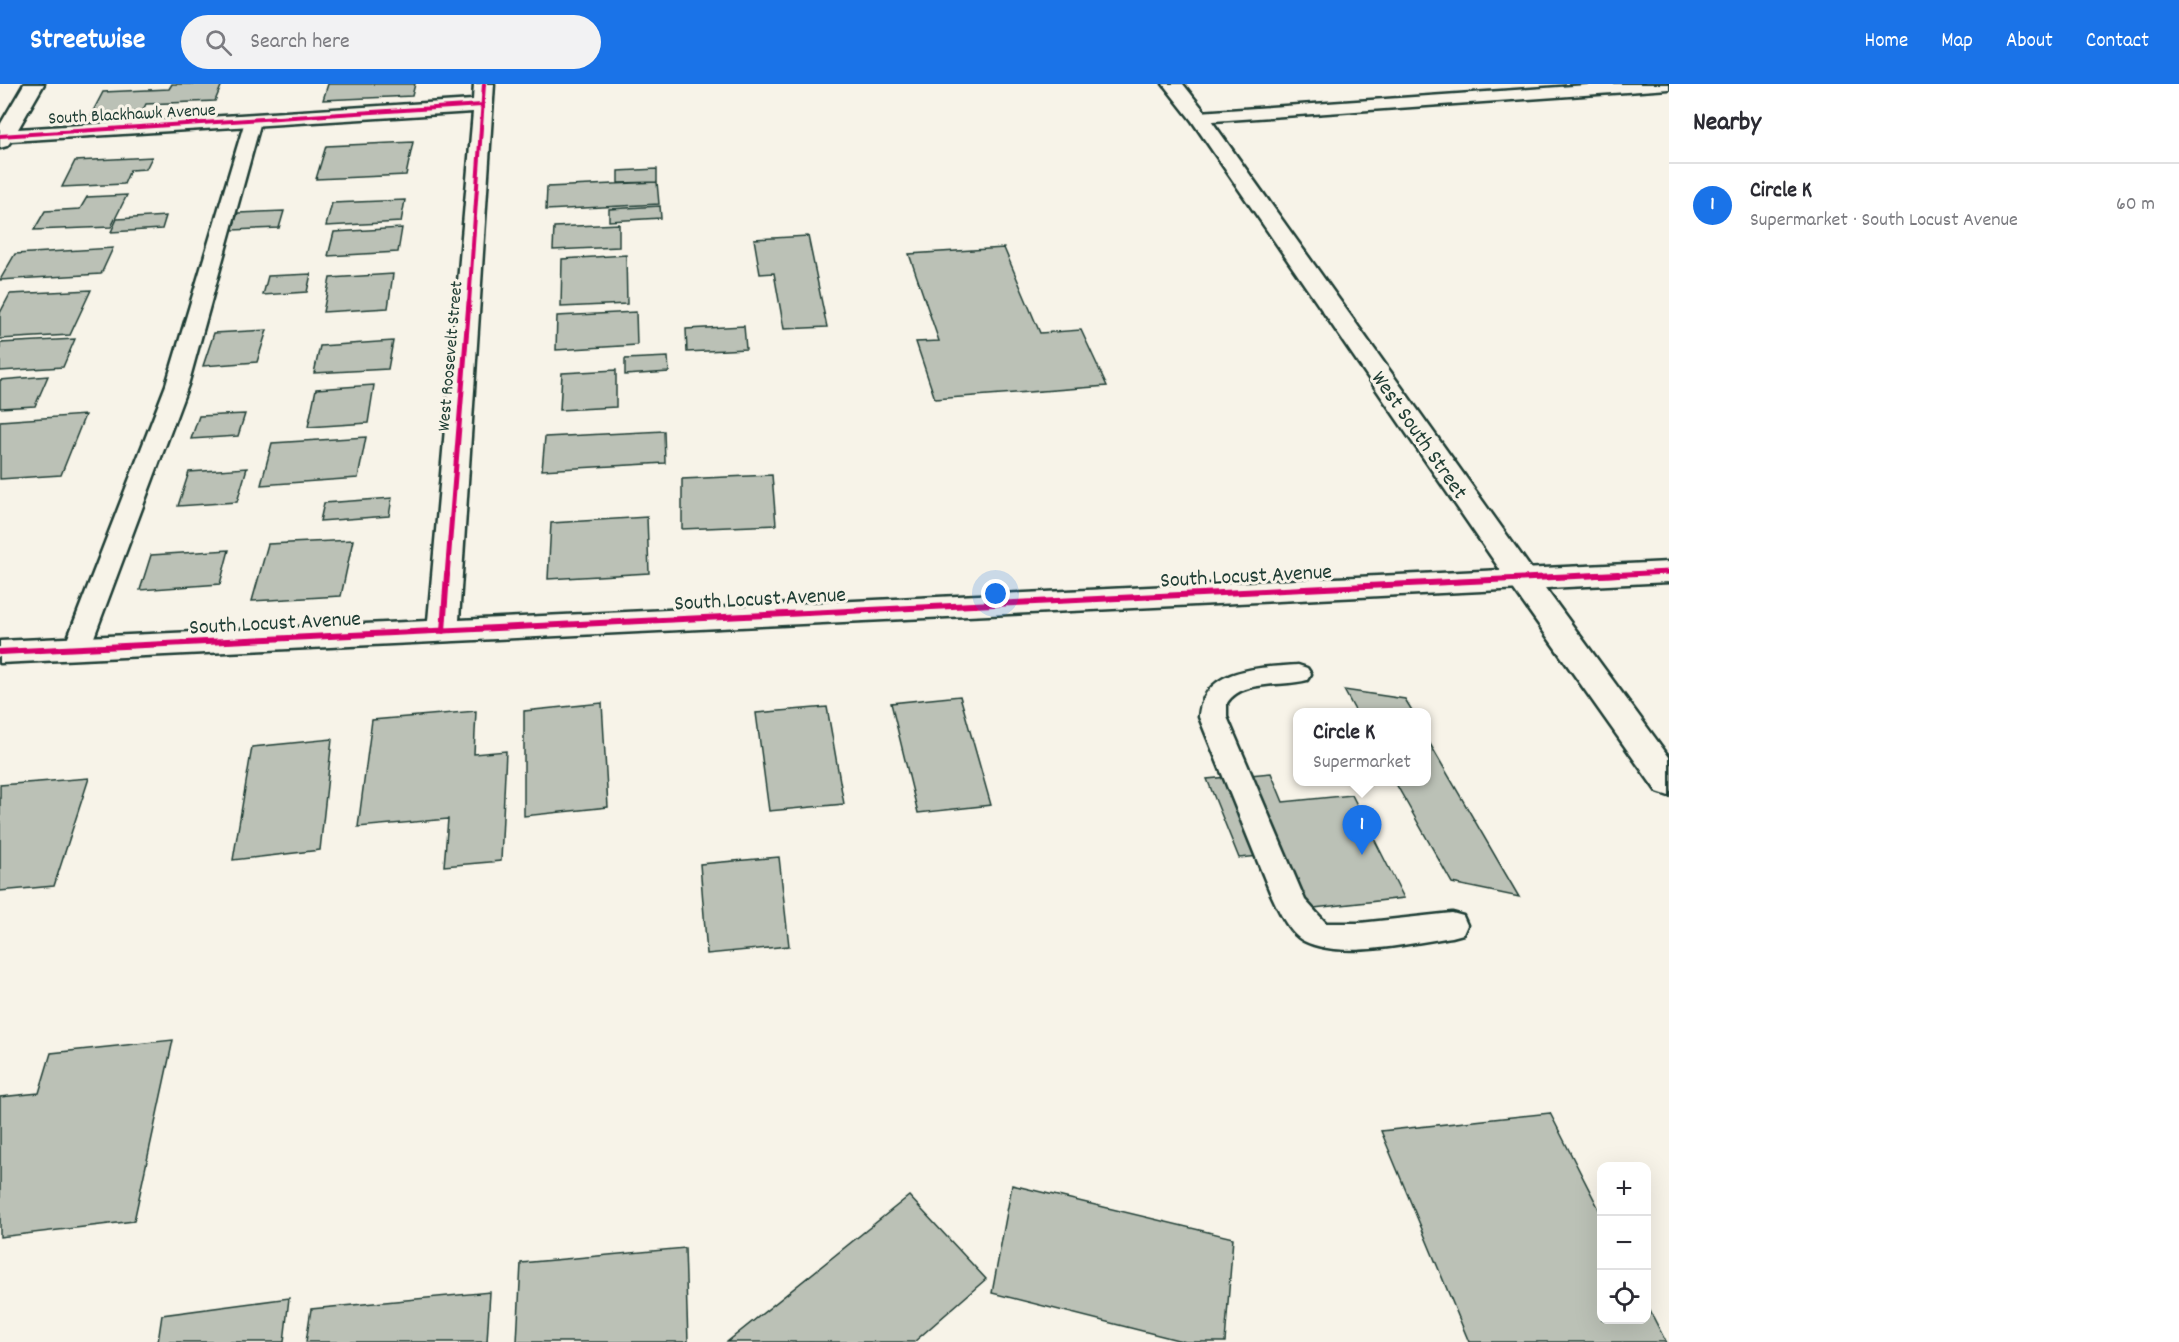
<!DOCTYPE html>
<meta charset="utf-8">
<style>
:root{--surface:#fff;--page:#f2f2f3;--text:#2b2b33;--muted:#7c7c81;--line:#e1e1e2;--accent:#1a73e8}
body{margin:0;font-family:Dekko,sans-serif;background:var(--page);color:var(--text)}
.controls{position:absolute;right:18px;bottom:18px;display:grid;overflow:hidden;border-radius:12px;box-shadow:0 6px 24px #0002}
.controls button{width:54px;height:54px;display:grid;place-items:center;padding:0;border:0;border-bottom:2px solid var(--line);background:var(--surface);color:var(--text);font:30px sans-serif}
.you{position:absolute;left:996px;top:510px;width:21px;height:21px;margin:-15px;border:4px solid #fff;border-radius:50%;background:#1a73e8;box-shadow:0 0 0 9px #1a73e833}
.badge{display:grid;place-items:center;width:39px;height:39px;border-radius:50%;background:var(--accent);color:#fff;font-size:20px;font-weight:700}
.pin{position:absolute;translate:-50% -50px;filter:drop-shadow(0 2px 3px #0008)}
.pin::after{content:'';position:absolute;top:32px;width:21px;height:18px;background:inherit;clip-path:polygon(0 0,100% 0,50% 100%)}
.popup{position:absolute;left:1293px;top:624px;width:138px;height:78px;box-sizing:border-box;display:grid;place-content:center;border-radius:12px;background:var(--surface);filter:drop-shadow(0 2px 4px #0005);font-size:20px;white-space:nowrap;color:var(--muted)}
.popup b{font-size:22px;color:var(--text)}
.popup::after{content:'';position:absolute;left:50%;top:100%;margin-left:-12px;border:12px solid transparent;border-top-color:var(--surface)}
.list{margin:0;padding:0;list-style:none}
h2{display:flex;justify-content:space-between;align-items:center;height:78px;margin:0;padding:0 24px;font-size:26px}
h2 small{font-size:20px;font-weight:400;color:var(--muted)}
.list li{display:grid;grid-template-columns:39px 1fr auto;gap:18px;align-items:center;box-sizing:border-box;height:84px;padding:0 24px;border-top:2px solid var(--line)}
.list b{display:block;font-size:22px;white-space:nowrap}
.list p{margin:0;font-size:20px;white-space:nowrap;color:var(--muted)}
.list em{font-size:20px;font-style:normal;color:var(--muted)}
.icon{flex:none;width:33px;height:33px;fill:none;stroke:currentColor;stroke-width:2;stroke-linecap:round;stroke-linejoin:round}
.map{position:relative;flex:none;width:1669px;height:1258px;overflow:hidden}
header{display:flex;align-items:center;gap:36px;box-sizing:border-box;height:84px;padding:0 30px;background:var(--accent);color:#fff}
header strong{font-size:28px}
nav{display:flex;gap:33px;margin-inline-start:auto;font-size:21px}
.search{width:420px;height:54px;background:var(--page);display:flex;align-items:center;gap:15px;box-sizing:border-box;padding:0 21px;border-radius:33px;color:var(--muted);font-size:22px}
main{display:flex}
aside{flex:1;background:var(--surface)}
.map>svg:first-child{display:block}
.building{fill:#bbc1b6;stroke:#1f3d34;stroke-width:1.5}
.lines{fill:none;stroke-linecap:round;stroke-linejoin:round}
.lane-casing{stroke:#1f3d34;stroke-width:5}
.street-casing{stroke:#1f3d34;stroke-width:5}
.primary-casing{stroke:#1f3d34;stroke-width:5}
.lane{fill:#f7f3e8;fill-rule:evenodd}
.street{fill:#f7f3e8;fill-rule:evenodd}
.primary{fill:#f7f3e8;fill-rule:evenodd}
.cycleway-far2-casing{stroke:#f7f3e8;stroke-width:6}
.cycleway-far1-casing{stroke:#f7f3e8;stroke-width:8}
.cycleway-casing{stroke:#f7f3e8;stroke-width:10}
.cycleway-far2{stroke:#d6006c;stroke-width:4}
.cycleway-far1{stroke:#d6006c;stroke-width:5}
.cycleway{stroke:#d6006c;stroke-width:6}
.labels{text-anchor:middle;stroke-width:6;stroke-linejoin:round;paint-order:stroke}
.far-street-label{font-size:18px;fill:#1f3d34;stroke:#f7f3e8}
.street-label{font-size:22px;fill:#1f3d34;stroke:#f7f3e8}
</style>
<header>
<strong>Streetwise</strong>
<div class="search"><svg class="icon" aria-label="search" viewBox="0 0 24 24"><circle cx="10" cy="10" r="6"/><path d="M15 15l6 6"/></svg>Search here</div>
<nav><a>Home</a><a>Map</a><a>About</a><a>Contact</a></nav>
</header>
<main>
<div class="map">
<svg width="1669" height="1258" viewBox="0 0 1669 1258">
<rect width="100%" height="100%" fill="#f7f3e8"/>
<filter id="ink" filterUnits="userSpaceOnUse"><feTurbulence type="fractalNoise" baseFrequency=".0167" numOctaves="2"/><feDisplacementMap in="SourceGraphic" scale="12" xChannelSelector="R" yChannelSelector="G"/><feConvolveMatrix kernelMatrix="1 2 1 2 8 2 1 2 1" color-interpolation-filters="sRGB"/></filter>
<g filter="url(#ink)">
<path class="building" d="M172 0H222L215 17 146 20 142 28 91 31 103 8 169 5Z
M328 0H415L412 12 323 16Z
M413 58 406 91 316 95 326 62Z
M152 73 146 85 130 86 124 100 62 103 75 77Z
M657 85V98L618 99V87Z
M657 98 659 120 546 126 547 103Z
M127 111 111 143 34 146 45 127 80 125 87 113Z
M405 116 401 138 326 142 332 119Z
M660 122 661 134 609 137V125Z
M284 127 279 144 232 146 238 129Z
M166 132 162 145 111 148 117 135Z
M619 140V163L553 166 554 143Z
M402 144 398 168 328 172 334 148Z
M808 152 827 243 784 245 774 189 760 190 754 155Z
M113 164 101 190 0 196 15 170Z
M1004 164 1040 249 1081 246 1107 302 935 315 916 258 939 257 909 170Z
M626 171 627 220 561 223 562 175Z
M311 190 307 208 263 211 268 192Z
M393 190 388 224 323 228 330 194Z
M91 206 70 251 0 255V229L10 210Z
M636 228 637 261 556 266 557 232Z
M744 242 746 265 687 268 686 245Z
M267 246 257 278 203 282 214 249Z
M75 255 63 283 0 287V259Z
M393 257 388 285 314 289 320 262Z
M668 273 669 288 625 291V275Z
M616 286V323L560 326 562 289Z
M48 292 35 322 0 324V296Z
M374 301 368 339 308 343 316 305Z
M245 330 238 352 191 355 199 332Z
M85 331 61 391 0 395V337Z
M664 347 665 379 542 386 545 353Z
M366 353 358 394 261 401 272 359Z
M247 384 237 418 178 422 189 388Z
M772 391 776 441 682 445V395Z
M392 414 389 432 320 437 324 419Z
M647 433 649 489 548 495 551 439Z
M353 456 341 512 252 517 268 460Z
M229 466 220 500 140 506 151 471Z
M1344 606 1405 615 1413 628H1356Z
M960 612 991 721 918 729 891 619Z
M602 619 608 723 524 732V627Z
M827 623 844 720 769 727 756 629Z
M476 627 474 670 506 667 501 777 444 782 448 735 358 743 372 636Z
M1426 653 1519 813 1452 799 1395 698H1426Z
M332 655 320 766 233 776 252 663Z
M1271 689 1283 718 1352 711 1404 814 1305 825 1282 770 1239 774 1207 695Z
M89 694 54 802 0 807V701Z
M779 773 789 862 707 870 700 780Z
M173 956 134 1137 0 1153V1013L39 1009 51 969Z
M1550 1029 1602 1131V1236H1646V1219L1666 1258H1469L1381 1047Z
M1012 1101 1233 1154 1225 1258H1186L992 1209Z
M909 1112 986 1195 914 1258H727Z
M685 1164 688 1258H517L521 1179Z
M490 1208 487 1258H306L311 1225Z
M289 1214 284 1258H158L162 1231Z"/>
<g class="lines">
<defs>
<path id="lane" d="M1602 0H1669V5L1199 38 1191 33 1199 28Z
M253 32 261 37 188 301 90 564 86 570 77 573 68 570 64 564 166 301 245 37Z
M1298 581 1307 584 1311 590 1307 596C1283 603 1242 595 1227 619V633L1305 816 1326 839H1360L1452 829 1463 832 1467 841 1463 850 1452 853C1411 859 1342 876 1304 857 1287 848 1278 824 1270 808L1199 633C1203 583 1259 584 1298 581Z"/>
<path id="street" d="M24 0H44L18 45 473 16 474 0H494L459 536 1669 478V498L0 579V557L428 537 473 28 11 57 7 62 0 64V41Z"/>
<path id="primary" d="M1163 0H1183L1206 29 1534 489 1669 673V712L1657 708 1512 503 1192 37Z"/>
</defs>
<use href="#lane" class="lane-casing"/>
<use href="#street" class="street-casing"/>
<use href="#primary" class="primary-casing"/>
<use href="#lane" class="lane"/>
<use href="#street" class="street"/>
<use href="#primary" class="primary"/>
<defs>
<path id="cycleway-far2" d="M0 52 482 21
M469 219 484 0"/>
<path id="cycleway-far1" d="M447 492 469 218
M1586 492 1669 488"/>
<path id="cycleway" d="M443 547 447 490
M0 568 1618 490"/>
</defs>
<use href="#cycleway-far2" class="cycleway-far2-casing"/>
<use href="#cycleway-far1" class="cycleway-far1-casing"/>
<use href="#cycleway" class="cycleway-casing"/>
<use href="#cycleway-far2" class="cycleway-far2"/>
<use href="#cycleway-far1" class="cycleway-far1"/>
<use href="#cycleway" class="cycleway"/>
</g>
</g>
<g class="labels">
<g class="far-street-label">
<text transform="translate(132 29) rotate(-3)" y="6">South Blackhawk Avenue</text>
<text transform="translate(449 272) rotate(-85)" y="6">West Roosevelt Street</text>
</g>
<g class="street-label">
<text transform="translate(1421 350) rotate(55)" y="8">West South Street</text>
<text transform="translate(1246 490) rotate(-3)" y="8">South Locust Avenue</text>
<text transform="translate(760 513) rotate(-3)" y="8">South Locust Avenue</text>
<text transform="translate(275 537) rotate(-3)" y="8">South Locust Avenue</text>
</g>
</g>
</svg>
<div class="controls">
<button>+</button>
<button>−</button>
<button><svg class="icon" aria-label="locate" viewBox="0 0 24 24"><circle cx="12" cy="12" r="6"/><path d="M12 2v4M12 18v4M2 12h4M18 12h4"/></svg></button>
</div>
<div class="you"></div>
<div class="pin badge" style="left:1362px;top:771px">1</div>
<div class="popup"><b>Circle K</b>Supermarket</div>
</div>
<aside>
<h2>Nearby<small></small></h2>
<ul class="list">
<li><span class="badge">1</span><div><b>Circle K</b><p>Supermarket · South Locust Avenue</p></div><em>60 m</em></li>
</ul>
</aside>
</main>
